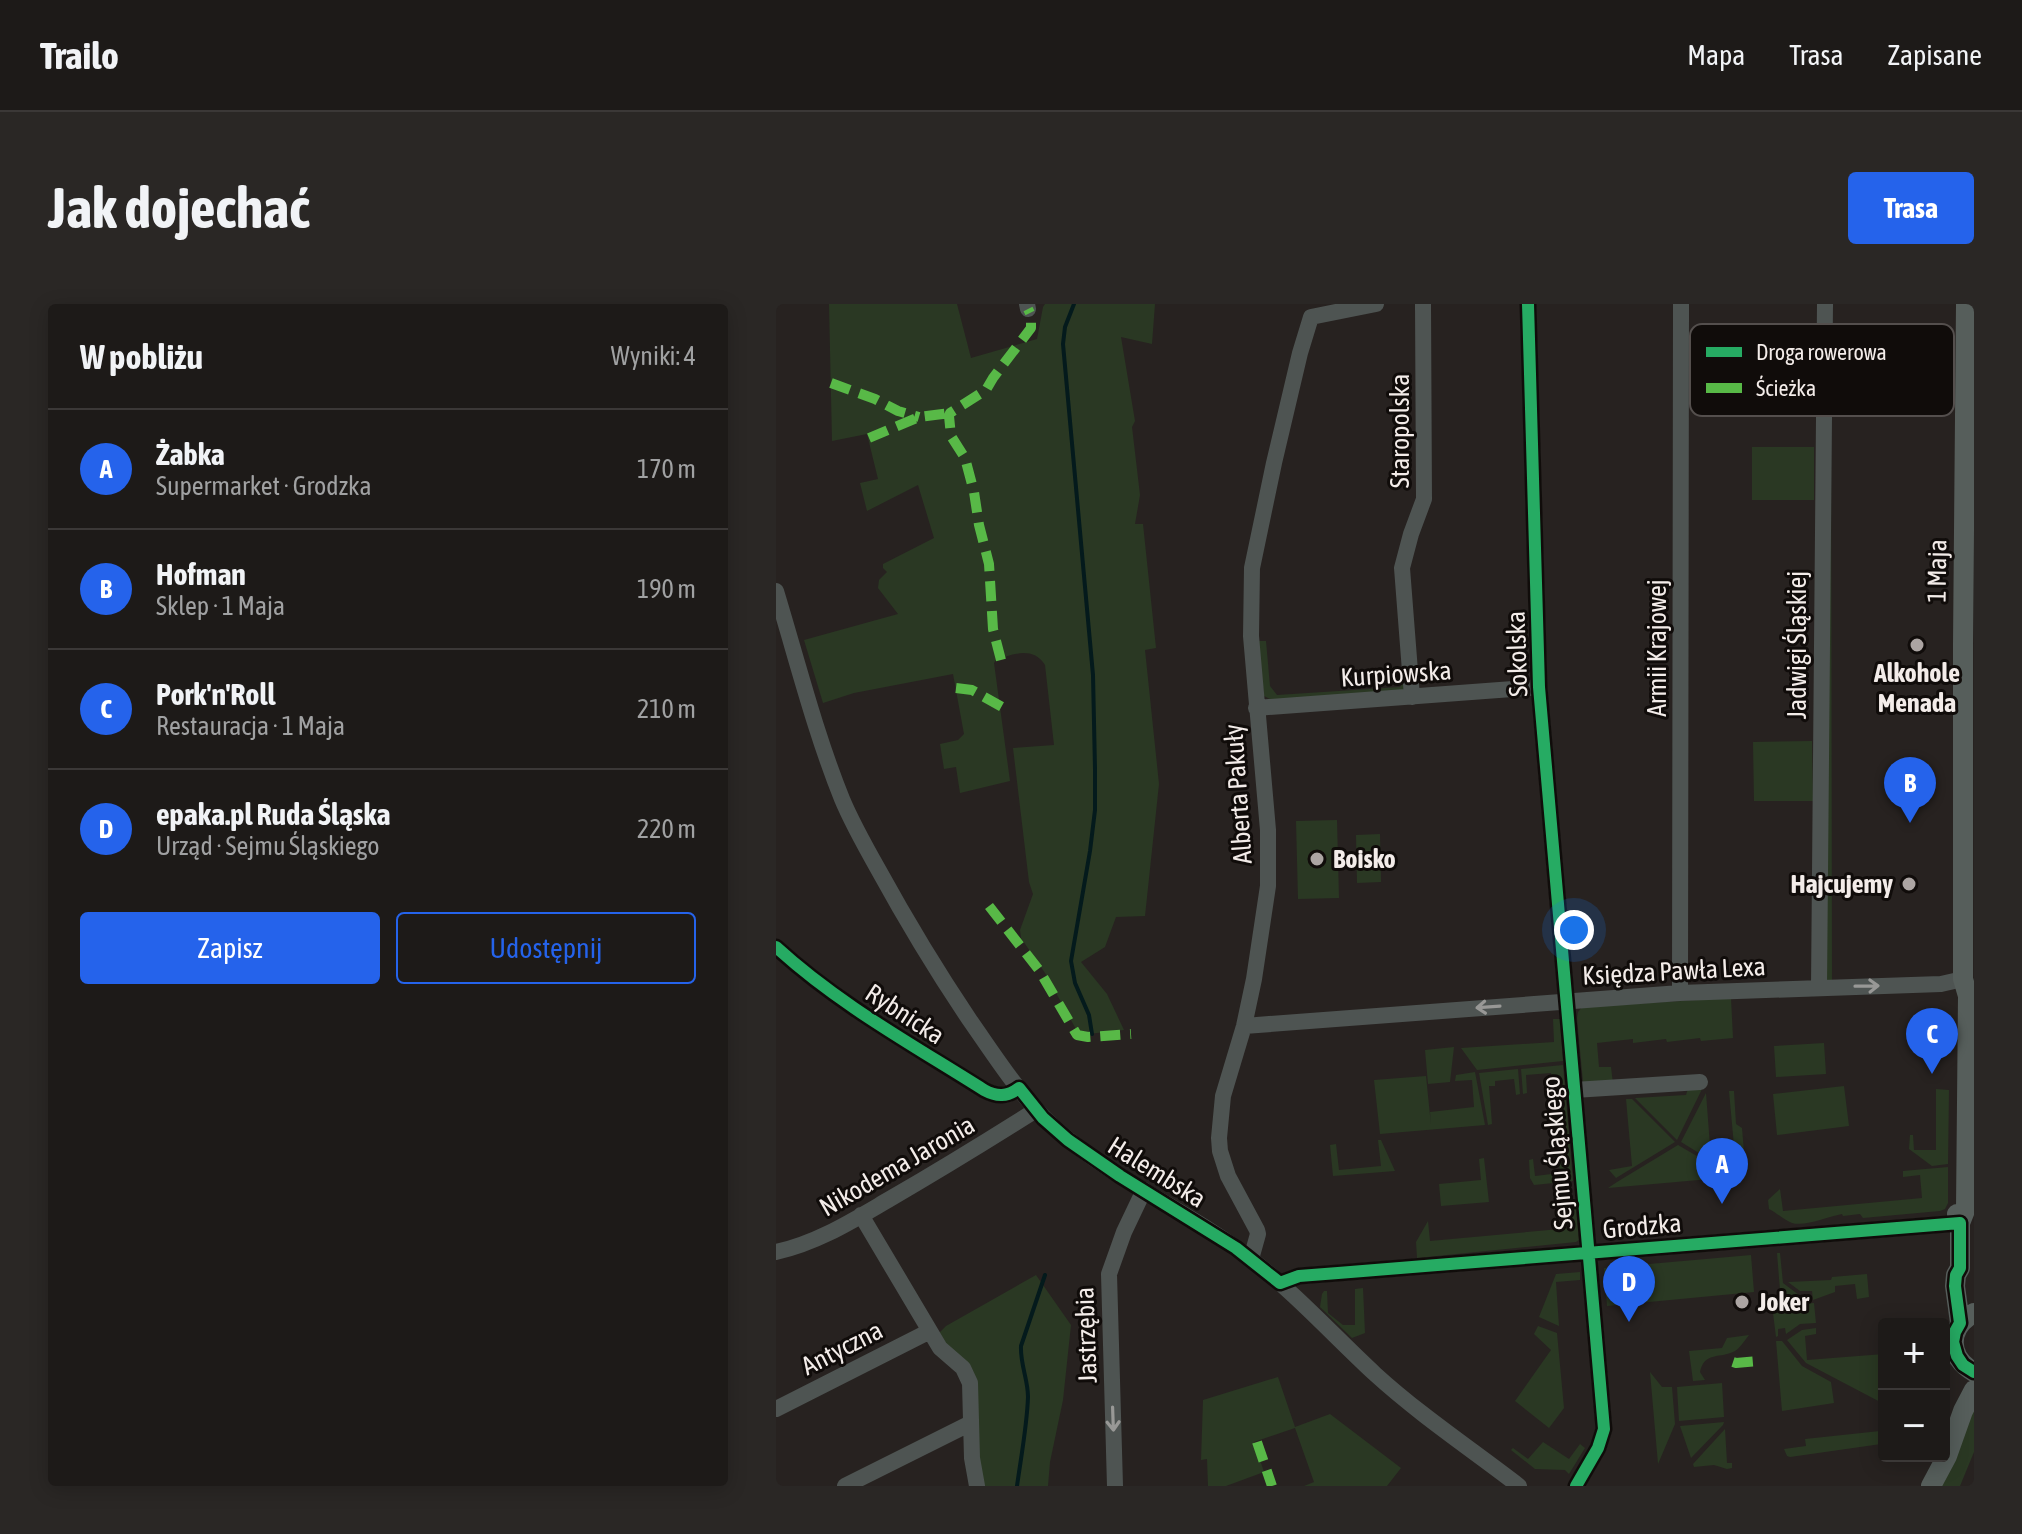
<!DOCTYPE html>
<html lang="pl">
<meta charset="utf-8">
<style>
:root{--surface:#1d1a18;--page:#2a2725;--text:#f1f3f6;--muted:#a0a1a2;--line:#3b3837;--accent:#2563eb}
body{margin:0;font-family:"Asap Condensed",sans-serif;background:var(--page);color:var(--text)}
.controls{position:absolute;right:24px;bottom:24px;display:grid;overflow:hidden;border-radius:8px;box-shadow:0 4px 20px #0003}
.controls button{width:72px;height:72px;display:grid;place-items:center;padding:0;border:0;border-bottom:2px solid var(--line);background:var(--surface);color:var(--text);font:40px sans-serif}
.you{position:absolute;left:798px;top:626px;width:28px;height:28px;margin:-20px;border:6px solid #fff;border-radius:50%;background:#1a73e8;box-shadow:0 0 0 12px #1a73e833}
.badge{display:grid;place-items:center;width:52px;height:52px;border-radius:50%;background:var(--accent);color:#fff;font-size:26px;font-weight:700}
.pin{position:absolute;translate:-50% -66px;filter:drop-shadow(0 2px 4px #0008)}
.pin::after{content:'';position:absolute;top:42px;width:28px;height:24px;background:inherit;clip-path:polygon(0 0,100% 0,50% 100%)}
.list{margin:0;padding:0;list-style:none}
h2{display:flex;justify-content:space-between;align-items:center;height:104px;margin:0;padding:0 32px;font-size:34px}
h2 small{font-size:26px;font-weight:400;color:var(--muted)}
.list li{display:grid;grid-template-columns:52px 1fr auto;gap:24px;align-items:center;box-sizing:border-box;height:120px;padding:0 32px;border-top:2px solid var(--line)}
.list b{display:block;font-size:30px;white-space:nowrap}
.list p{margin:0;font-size:26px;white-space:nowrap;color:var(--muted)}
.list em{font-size:26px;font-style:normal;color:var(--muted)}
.actions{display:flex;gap:16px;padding:24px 32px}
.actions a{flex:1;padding:18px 0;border:2px solid var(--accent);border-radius:8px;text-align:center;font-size:28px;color:var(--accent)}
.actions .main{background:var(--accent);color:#fff}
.map{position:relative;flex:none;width:1198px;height:1182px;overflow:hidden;border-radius:8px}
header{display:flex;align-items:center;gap:48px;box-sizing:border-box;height:112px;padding:0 40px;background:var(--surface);border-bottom:2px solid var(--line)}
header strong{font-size:38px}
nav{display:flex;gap:44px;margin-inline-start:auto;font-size:28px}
.intro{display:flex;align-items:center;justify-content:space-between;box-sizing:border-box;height:192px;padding:0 48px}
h1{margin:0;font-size:56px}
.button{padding:20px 36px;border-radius:8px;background:var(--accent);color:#fff;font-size:28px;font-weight:700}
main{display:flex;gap:48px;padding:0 48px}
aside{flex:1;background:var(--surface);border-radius:8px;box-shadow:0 4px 20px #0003}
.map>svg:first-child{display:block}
.green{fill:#2a3823}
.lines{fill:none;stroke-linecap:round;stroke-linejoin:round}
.stream{stroke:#041a1c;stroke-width:4}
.minor{stroke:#4e5452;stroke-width:16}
.major{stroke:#565e5b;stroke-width:20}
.quiet{stroke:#58b947;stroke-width:10;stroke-dasharray:20 10;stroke-linecap:butt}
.cycleway-casing{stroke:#100c0a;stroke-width:17}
.cycleway{stroke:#26ab63;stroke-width:12}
.oneway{stroke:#989896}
.poi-dot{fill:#aca5a3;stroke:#100c0a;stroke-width:3}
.labels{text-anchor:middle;stroke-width:6;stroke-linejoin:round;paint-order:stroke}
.street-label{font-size:26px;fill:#f3ece9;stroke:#100c0a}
.poi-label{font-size:26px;font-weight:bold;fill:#f3ece9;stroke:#100c0a;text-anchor:start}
.key{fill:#100c0a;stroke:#544f4d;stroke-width:2}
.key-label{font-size:22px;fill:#f3ece9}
</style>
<header>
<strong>Trailo</strong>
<nav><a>Mapa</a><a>Trasa</a><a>Zapisane</a></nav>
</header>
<div class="intro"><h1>Jak dojechać</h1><a class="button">Trasa</a></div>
<main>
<aside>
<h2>W pobliżu<small>Wyniki: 4</small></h2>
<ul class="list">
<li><span class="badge">A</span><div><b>Żabka</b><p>Supermarket · Grodzka</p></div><em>170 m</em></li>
<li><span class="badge">B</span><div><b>Hofman</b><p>Sklep · 1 Maja</p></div><em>190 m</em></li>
<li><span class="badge">C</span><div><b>Pork'n'Roll</b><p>Restauracja · 1 Maja</p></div><em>210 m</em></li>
<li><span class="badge">D</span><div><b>epaka.pl Ruda Śląska</b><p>Urząd · Sejmu Śląskiego</p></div><em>220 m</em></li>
</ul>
<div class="actions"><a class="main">Zapisz</a><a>Udostępnij</a></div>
</aside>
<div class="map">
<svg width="1198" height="1182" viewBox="0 0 1198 1182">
<rect width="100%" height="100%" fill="#272220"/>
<path class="green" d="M53 0H181L195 54 261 35 267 3 269 0H379L376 40 345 33 359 117 356 123 364 191 359 220H367L380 344 369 346 383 480 369 612 340 613 329 643 305 658 331 690 348 726 312 730 301 727 269 669 245 634 244 626 257 590 253 578 237 444 278 441 269 361C257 342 237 350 220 356L218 359 234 477 184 489 180 463 168 465 164 440 182 436 188 430 177 370 78 389 47 399 28 336 122 310 102 284 103 276 111 268 107 264V260L158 234 142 181 91 207 84 179 102 175 91 130 56 137Z
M1055 107 1056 676H1050Z
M976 143H1038V196H976Z
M482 337H490L494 382 501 391 624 383 630 374 631 381 626 388 496 396 488 392Z
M1036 437 1037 497H978L977 438Z
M561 516 563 594 522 595 520 517Z
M604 530 605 578 581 579 580 531Z
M955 694 957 734 925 737 924 734 891 738 890 735 857 739V735L821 739 823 763H835L837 780 807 778 801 714 802 708 806 703Z
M777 715H784L787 757 701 766 685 744 778 738Z
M1048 739 1050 770 1000 773 998 742Z
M678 743 674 778 652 780 649 746Z
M787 761 797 877 758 881 754 874 753 856 757 855 759 872 784 869 775 769 750 771 751 789 747 790 745 765Z
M742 765 744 790 740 791 738 775 719 777V782H713L716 820 712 821 703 769Z
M699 768 709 821 604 830 598 776 650 772 655 821 654 808 698 803 696 776 679 777 680 771Z
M929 779 901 836 859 794 910 791 913 781Z
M1068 782 1073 822 1001 831 997 790Z
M1160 785 1173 786 1172 860 1156 862 1133 845 1134 831H1137L1138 846H1160Z
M953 787H958L960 820 966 824 970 872 962 873 905 838 930 789 935 855 959 853Z
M850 795H856L899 838 840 874 833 866 856 862Z
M602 836H605L619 867 557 872 554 841 560 840 563 866 605 862Z
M902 841 957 873 832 884 841 878Z
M708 854 713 898 665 902 663 880 705 876 703 855Z
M1172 863V899L1169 905 1164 907 1087 914 1084 910 1067 912 1066 910C1054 912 1029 923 1016 919 1008 916 1001 909 993 905L992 896 1004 885 1007 907 1146 894 1144 871 1127 873V867Z
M793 897 800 904 803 936 800 938 641 954 640 938 652 917 654 937 795 924 793 901 774 902V898Z
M1001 949H1004L1007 979 1023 991 1024 1000 1038 999 1040 1019 1024 1020 1010 1030 1009 1024 1002 1025V1032L1000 1033 996 1001 1005 999Z
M975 951 978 988 831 1002 828 964Z
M804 968V976L780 978 783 1022 763 1013 780 970Z
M1091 970 1093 993 1081 995 1079 980 1059 982V988L1037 996 1036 987H1024L1012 978 1055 976 1056 973Z
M260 971 295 1021 287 1096 274 1158 272 1182H205L200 1104 166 1038 163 1029 170 1022Z
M587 984 589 1029 576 1034 544 1003 546 990 548 987H551L552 1009 567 1021H579V985Z
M762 1022 781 1029 788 1104 773 1124 739 1097 775 1046 758 1030Z
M1040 1024V1030L1029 1032 1031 1056 1108 1050V1100L1030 1059 1011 1036 1026 1026Z
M973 1031C969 1036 964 1044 959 1047 945 1055 928 1047 924 1068L929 1076 917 1077 913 1047 946 1044 951 1034Z
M1000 1037H1006L1026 1062 1055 1078 1058 1099 1006 1107Z
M874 1068 886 1083H896L899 1120 882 1160Z
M502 1073 519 1123 554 1110 625 1164 611 1182H528L538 1178 519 1124 478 1138 488 1168 450 1182H432L431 1155 425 1156 427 1096Z
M946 1079 948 1113 903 1117 901 1083Z
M1198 1095V1148L1184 1182H1162Z
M948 1118 947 1121 915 1154 904 1122Z
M949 1125 951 1159H956V1164L951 1165 938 1161 918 1163 917 1160Z
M1104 1127 1105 1140 1014 1153 1011 1152 1008 1145 1030 1142 1029 1135Z
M767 1138 793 1155 804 1140 809 1144 793 1170 789 1166 759 1165 735 1146 737 1144 752 1155Z"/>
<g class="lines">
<path class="stream" d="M298 0 289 23 287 40 317 371 319 465V506L314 547 295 657 299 679 313 711 316 730
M241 1182C245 1153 251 1122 252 1093 252 1075 244 1060 245 1042L269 971"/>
<path class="minor" d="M251 0 252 5
M752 0 763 383 828 1125 822 1144 800 1182
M0 287C21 356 39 428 66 495 76 519 89 542 102 565 130 616 160 666 193 715 219 752 245 794 279 824 338 877 413 907 475 955 520 990 558 1032 599 1070 644 1111 695 1145 743 1182
M636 393 626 264 635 230 648 195 647 0
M480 404 763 383
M0 643C62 700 137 741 208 786 221 793 231 793 243 784
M1043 683 1049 0
M904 689 905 0
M468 722 904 689 1165 680 1187 675
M798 786 924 778
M85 911 164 1044 187 1064 194 1079 196 1154 201 1182
M0 948C41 939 76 917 112 896 162 867 211 837 260 806
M475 955 482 930 481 926 452 872 444 847 443 834 447 792 468 722 478 675 492 582V526L475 332 476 264 498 159 524 49 535 13 600 0
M504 979 523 972 562 969 1184 919
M0 1105 154 1027
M69 1182 195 1119
M339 1182 333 970 348 928 368 886"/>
<path class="major" d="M1181 910 1184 919V964L1180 971 1179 982 1184 1019
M1184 919 1190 904 1192 692 1187 675V340L1190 0
M1198 1009C1171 1024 1171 1053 1198 1068
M1155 1182 1171 1152 1187 1107 1198 1086"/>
<path class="quiet" d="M55 79 99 95 122 107 143 113
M93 134 143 113 174 109
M225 356 217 325 213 260 203 221 198 188 189 154 175 132 173 112 174 109 210 86 217 74 255 24V11L252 5
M180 384 196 386 228 404
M213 602 263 666 301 731 312 733 355 730
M957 1058 960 1059 984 1057
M481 1138 496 1182"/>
<defs>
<path id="cycleway" d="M752 0 763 383 828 1125 822 1144 800 1182
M0 643C62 700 137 741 208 786 221 793 231 793 243 784L267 814 292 836 344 872 460 944 504 979 523 972 562 969 1184 919V964L1180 971 1179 982 1184 1019 1179 1028 1177 1038 1181 1052 1187 1061 1198 1068"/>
</defs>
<use href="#cycleway" class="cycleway-casing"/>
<use href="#cycleway" class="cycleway"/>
</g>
<defs><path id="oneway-shaft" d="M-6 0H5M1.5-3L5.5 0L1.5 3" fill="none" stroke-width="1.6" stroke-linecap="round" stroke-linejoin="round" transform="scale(2)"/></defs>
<g class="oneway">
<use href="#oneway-shaft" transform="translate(1091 682) rotate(-1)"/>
<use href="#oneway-shaft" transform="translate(712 703) rotate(176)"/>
<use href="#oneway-shaft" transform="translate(337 1115) rotate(88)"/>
</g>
<g class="poi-dot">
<circle cx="1141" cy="341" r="8"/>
<circle cx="541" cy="555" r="8"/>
<circle cx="1133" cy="580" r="8"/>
<circle cx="966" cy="998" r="8"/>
</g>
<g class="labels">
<g class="street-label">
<text transform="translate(624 127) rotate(-90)" y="9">Staropolska</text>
<text transform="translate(1161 267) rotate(-89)" y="9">1 Maja</text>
<text transform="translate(1021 341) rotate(-90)" y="9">Jadwigi Śląskiej</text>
<text transform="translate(881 344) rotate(-90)" y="9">Armii Krajowej</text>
<text transform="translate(741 350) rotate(-92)" y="9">Sokolska</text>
<text transform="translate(620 370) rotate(-4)" y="9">Kurpiowska</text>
<text transform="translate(462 490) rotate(-94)" y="9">Alberta Pakuły</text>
<text transform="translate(898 667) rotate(-3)" y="9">Księdza Pawła Lexa</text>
<text transform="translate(129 710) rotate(33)" y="9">Rybnicka</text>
<text transform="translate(781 849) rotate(-95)" y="9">Sejmu Śląskiego</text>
<text transform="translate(121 862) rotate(-30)" y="9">Nikodema Jaronia</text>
<text transform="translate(381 868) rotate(32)" y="9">Halembska</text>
<text transform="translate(866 922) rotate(-5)" y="9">Grodzka</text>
<text transform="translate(310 1031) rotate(-92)" y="9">Jastrzębia</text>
<text transform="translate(66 1044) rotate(-27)" y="9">Antyczna</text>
</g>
<g class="poi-label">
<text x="1141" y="378" text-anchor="middle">Alkohole<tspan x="1141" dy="30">Menada</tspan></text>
<text x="557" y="564">Boisko</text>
<text x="1117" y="589" text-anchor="end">Hajcujemy</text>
<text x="982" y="1007">Joker</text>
</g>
</g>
<rect x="914" y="20" width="264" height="92" rx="12" class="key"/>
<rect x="930" y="43" width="36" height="10" fill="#26ab63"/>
<rect x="930" y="79" width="36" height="10" fill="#58b947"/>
<g class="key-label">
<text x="980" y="56">Droga rowerowa</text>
<text x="980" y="92">Ścieżka</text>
</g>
</svg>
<div class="controls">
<button>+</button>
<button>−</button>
</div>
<div class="you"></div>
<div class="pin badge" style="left:946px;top:900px">A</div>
<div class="pin badge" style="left:1134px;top:519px">B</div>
<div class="pin badge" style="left:1156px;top:770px">C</div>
<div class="pin badge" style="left:853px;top:1018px">D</div>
</div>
</main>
